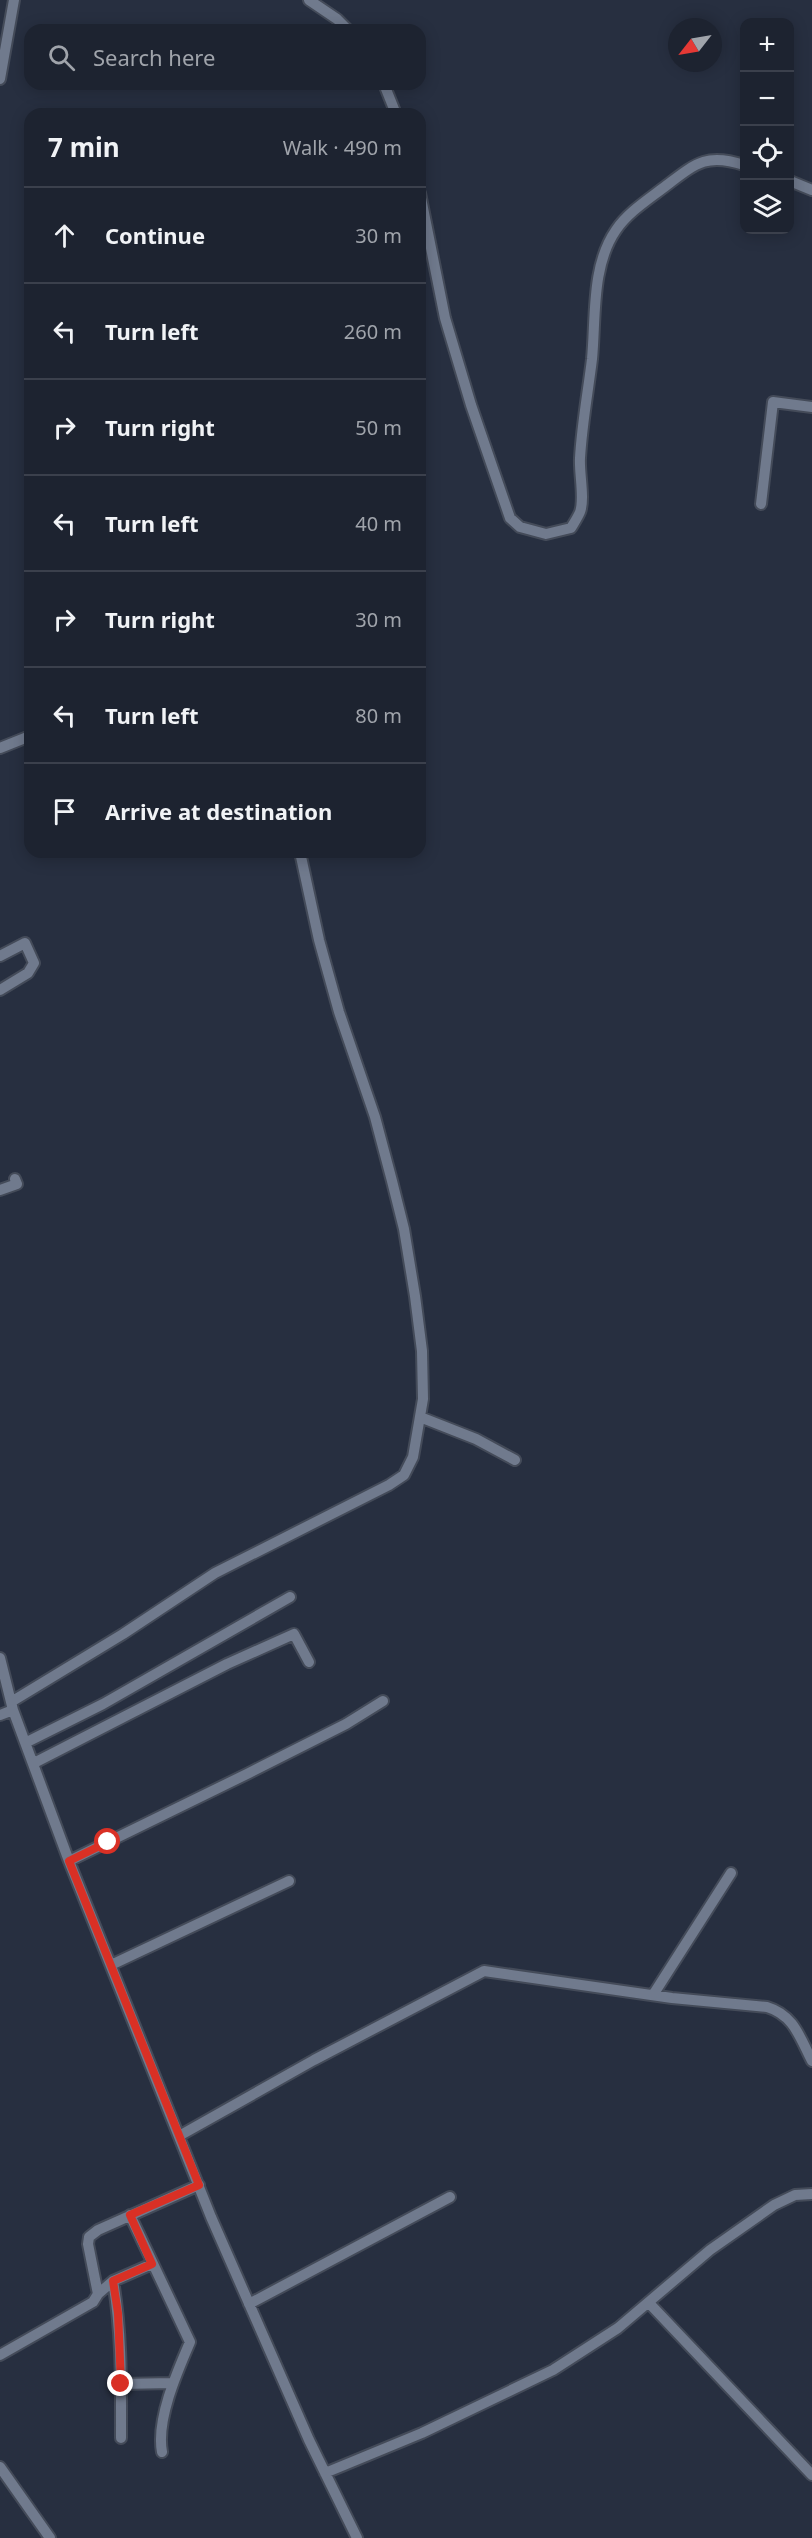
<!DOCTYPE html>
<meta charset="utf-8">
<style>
:root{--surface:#1d2330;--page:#2a2f3c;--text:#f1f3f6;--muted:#a0a4ab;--line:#3b404c}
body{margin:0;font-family:"Noto Sans",sans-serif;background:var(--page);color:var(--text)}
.controls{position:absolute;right:18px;top:18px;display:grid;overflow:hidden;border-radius:12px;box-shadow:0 3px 15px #0003}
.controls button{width:54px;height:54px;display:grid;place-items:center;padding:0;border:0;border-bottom:2px solid var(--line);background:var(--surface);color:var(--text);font:30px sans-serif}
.compass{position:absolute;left:668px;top:18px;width:54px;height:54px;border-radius:50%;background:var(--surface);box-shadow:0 3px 15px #0003;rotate:239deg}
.stop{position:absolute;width:18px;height:18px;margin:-14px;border:4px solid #d93025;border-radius:50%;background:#fff}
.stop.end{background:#d93025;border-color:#fff;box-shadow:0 2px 6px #0008}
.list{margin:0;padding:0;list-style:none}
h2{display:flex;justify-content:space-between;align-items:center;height:78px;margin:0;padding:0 24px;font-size:26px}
h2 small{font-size:20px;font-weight:400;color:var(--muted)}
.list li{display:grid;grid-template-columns:39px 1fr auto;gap:18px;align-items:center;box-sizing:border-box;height:96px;padding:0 24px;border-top:2px solid var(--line)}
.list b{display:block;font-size:22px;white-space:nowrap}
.list em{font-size:20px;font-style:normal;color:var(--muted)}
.icon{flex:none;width:33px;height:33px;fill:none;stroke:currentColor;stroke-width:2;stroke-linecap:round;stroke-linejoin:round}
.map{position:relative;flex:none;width:812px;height:2538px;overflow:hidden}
.search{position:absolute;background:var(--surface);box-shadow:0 3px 15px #0003;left:24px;top:24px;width:402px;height:66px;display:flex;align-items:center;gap:15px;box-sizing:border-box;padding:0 21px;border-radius:18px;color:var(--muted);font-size:22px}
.panel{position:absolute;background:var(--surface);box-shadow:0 3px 15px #0003;left:24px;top:108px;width:402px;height:750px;border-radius:18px}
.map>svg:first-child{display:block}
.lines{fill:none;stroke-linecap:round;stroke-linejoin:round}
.minor-casing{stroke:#444b59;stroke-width:14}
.minor{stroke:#707a8d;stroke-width:10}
.route{stroke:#d93025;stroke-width:8}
</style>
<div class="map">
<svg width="812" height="2538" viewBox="0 0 812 2538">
<rect width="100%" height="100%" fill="#272f40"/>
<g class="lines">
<defs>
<path id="minor" d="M309 0 337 19 348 30
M0 79 14 0
M384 84 396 114
M790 181 812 190
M420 193 445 318 471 405 510 518 520 527 546 534 571 528C574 523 578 517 580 512 585 499 579 473 580 458 582 424 588 392 592 359 596 318 591 266 616 230 628 212 649 199 667 185 696 163 707 153 744 165
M761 504 773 402 812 407
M0 748 30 736
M0 956 25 943 34 963 28 973 0 990
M0 1190 17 1184 15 1179
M420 1417 476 1439 515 1460
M0 1658 13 1710 69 1861 211 2217 309 2440 357 2538
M11 1702 123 1634 215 1573 389 1485 404 1475 413 1457 423 1399 422 1351 415 1296 404 1229 392 1181 375 1117 339 1012 319 940 300 852
M0 1715 13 1710
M27 1742 103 1704 290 1597
M34 1763 227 1664 294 1634 309 1662
M69 1861 249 1773 346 1724 383 1701
M111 1965 289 1881
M653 1995 731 1873
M179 2136 314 2060 484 1971 672 1998 767 2007C794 2015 800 2038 812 2061
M130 2215 190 2342C177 2372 156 2420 162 2452
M113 2281C122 2333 121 2385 121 2438
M98 2294 113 2281 152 2264
M649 2303 812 2475
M249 2304 450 2197
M0 2355 93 2302 98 2294 88 2244 89 2237 98 2230 199 2185
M121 2384 172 2383
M0 2467 50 2538
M325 2473 422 2433 553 2370 618 2328 710 2250 774 2205 795 2195 812 2194"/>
</defs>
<use href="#minor" class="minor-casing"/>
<use href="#minor" class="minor"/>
</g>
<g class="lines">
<path class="route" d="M108 1842 69 1861 199 2185 130 2215 152 2264 113 2281 118 2313 121 2384"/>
</g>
</svg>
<div class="controls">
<button>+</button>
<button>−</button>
<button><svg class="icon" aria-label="locate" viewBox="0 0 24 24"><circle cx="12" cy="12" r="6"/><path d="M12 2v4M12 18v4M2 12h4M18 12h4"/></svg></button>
<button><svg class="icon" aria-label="layers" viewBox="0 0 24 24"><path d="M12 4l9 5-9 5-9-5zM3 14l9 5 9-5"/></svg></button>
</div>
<svg class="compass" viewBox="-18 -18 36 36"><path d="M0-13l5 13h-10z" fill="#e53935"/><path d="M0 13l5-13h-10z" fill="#a0a4ab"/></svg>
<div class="stop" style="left:108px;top:1842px"></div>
<div class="stop end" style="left:121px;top:2384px"></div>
<div class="search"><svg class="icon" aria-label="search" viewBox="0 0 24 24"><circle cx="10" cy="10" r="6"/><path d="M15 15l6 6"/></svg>Search here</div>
<section class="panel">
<h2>7 min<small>Walk · 490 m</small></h2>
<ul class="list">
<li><svg class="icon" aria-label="ahead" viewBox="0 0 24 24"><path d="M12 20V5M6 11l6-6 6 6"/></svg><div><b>Continue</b></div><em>30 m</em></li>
<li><svg class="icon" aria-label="left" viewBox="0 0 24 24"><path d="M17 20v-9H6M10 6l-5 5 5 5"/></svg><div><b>Turn left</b></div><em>260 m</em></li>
<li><svg class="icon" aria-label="right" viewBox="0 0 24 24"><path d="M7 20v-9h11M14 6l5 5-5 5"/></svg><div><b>Turn right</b></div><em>50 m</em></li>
<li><svg class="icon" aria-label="left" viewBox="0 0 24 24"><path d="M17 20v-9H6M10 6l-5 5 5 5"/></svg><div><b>Turn left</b></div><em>40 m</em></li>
<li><svg class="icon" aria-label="right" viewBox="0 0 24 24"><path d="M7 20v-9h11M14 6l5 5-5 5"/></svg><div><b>Turn right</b></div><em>30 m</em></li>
<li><svg class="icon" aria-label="left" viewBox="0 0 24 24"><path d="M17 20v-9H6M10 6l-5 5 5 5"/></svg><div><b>Turn left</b></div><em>80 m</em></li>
<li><svg class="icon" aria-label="arrive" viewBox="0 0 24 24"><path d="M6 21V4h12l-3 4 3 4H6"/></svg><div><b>Arrive at destination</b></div></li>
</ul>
</section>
</div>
